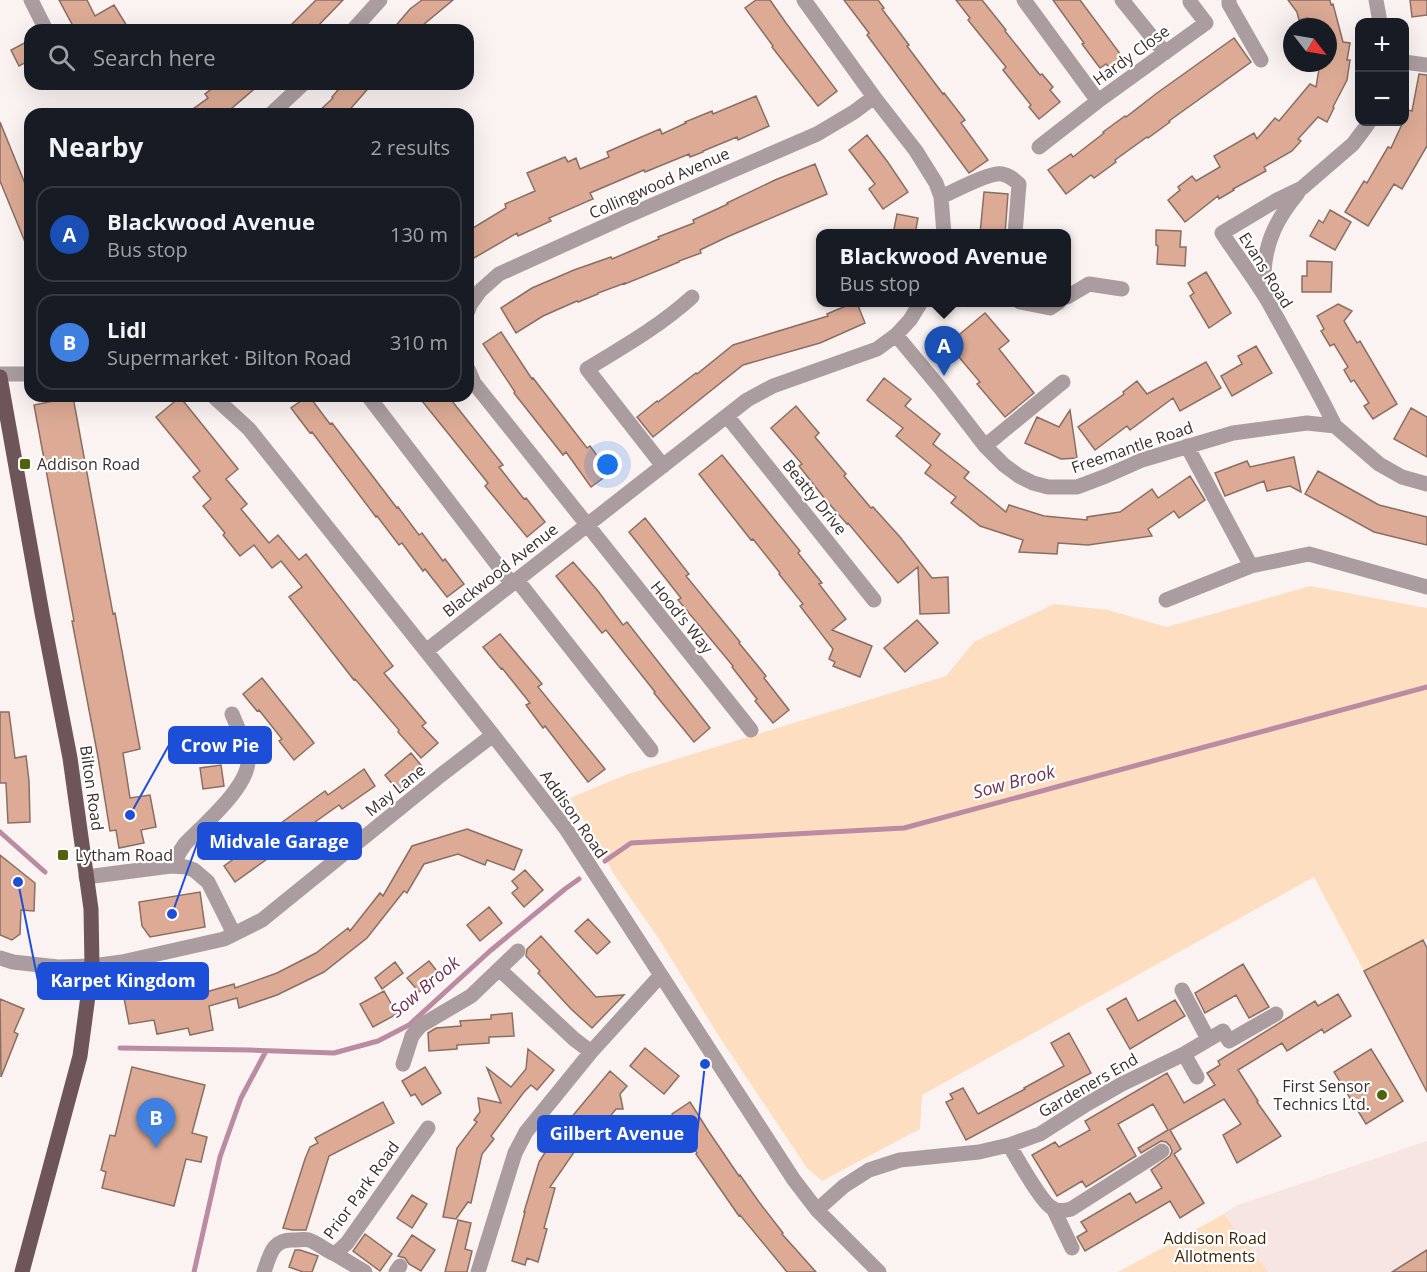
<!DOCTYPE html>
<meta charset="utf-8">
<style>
:root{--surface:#171b24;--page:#20242c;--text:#f1f3f6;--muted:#9ea1a6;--line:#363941;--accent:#2563eb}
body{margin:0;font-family:"Open Sans",sans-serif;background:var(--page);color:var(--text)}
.controls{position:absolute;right:18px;top:18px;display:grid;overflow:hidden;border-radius:12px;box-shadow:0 6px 24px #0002}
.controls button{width:54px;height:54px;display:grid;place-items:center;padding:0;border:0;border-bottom:2px solid var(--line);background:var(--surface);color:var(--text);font:30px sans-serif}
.compass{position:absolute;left:1283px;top:18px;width:54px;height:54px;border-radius:50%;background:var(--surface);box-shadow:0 6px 24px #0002;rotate:121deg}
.you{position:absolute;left:608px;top:465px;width:21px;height:21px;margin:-15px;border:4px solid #fff;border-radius:50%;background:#1a73e8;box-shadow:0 0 0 9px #1a73e833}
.badge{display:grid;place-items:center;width:39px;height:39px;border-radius:50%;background:var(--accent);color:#fff;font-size:20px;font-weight:700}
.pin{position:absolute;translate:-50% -50px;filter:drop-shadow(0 2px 3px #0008)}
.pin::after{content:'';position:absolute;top:32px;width:21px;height:18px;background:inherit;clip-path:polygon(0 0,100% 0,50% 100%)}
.popup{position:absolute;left:816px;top:229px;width:255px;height:78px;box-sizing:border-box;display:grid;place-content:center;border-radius:12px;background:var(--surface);filter:drop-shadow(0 2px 4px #0005);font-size:20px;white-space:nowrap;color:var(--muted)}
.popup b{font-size:22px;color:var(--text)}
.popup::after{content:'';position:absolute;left:50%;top:100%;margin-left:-12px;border:12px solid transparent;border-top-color:var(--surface)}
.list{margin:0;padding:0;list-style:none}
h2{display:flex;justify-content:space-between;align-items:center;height:78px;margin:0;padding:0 24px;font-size:26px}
h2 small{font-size:20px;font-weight:400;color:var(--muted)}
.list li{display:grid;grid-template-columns:39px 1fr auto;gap:18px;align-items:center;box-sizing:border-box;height:96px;margin:0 12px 12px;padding:0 12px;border:2px solid var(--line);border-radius:18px}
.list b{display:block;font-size:22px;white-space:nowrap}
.list p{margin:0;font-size:20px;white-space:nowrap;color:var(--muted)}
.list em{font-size:20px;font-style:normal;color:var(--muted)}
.icon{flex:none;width:33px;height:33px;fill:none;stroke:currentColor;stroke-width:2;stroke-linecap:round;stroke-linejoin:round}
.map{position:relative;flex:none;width:1427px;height:1272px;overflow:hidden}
.search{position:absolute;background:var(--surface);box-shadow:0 6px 24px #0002;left:24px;top:24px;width:450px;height:66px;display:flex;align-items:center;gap:15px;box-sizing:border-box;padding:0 21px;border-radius:18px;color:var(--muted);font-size:22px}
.panel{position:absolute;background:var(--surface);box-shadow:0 6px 24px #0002;left:24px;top:108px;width:450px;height:294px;border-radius:18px}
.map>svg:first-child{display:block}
.built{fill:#f7e5e3}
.green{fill:#fddec1}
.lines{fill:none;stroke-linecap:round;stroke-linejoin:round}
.stream{stroke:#bb8ba3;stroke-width:5}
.building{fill:#ddab95;stroke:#896e62;stroke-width:1.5}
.minor{stroke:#ab9d9f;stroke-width:15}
.major{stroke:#6d5559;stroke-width:15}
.poi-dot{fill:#50630c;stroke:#fff;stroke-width:2}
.labels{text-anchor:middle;stroke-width:4.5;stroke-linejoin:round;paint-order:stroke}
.street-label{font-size:16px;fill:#3c2f2e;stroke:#fff}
.poi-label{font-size:16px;fill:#3c2f2e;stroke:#fff;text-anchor:start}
.park-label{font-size:16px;fill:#3f2507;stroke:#fff}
.water-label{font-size:18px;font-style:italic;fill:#703355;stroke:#fff}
.leader{fill:none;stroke:#1d4ed8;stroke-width:2}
.callout-dot{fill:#1d4ed8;stroke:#fff;stroke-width:2}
.callout{fill:#1d4ed8;stroke:#1d4ed8;stroke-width:2}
.callout-label{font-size:18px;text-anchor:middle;font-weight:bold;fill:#fff}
</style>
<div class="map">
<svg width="1427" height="1272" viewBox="0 0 1427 1272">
<rect width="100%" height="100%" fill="#faf3f2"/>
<path class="built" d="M1427 1141V1272H1269L1224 1214 1235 1206Z"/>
<path class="green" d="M1310 586 1427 608V939L1364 971 1314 877 922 1095 920 1129 822 1181 807 1168 720 1038 659 939 613 873 595 838 570 798 628 774 946 676 974 642 1054 604 1108 610 1167 627Z
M1224 1214 1269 1272H1118Z"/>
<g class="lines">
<path class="stream" d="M0 832 45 872
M605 861 631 843 904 828 1427 687
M120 1048 250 1050 334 1053 378 1041 409 1025 490 951 565 889 579 879
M194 1272 220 1157 241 1098 266 1051"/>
</g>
<path class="building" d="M59 0H87L95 16 114 5 127 26 120 30H70L74 28Z
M316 0H343L314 30H286Z
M422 0H453L417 30H392L410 9Z
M756 0H770L786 23 837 91 818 106 772 47 773 46 745 8Z
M844 0H878L884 8 882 9 909 45 907 46 943 94 944 93 965 120 961 123 988 160 969 173 867 35 869 33Z
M956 0H982L1006 30 1005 31 1040 75 1042 74 1053 87 1050 90 1060 102 1039 119 1029 107 1031 105 1003 70 1006 67 968 20 970 18Z
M1053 0H1080L1124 59 1111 69 1106 64 1100 68 1082 44 1084 43Z
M1288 0H1330L1331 5 1333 4 1343 42 1350 43 1347 60H1350L1347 80 1333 107 1334 108 1327 122 1318 117 1298 139 1301 141 1292 151 1264 167 1266 171 1233 189 1234 190 1219 199 1218 196 1185 222 1168 200 1180 190 1178 187 1192 176 1196 181 1220 167 1214 156 1254 133 1257 139 1275 118 1279 121 1310 84 1316 87 1320 63H1328V27H1310L1308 18 1299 20 1297 12Z
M1410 0H1427V15L1412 17Z
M1234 38 1251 62 1169 121 1170 122 1148 138 1147 137 1115 160 1116 162 1094 178 1091 175 1066 194 1048 170 1071 154 1073 157 1104 133 1103 132 1125 116 1126 117 1157 93Z
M30 40V60L19 66 11 50Z
M1419 74 1427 75V146L1402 189 1394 184 1368 226 1345 212 1364 181 1367 183 1388 147 1391 148 1403 122H1404V118L1408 110 1412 111Z
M218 84H260L225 114H186L208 98 205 94Z
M343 84H372L346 114H316L333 98 332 97Z
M756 96 769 126 738 140 737 137 703 151V152L690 157 689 154 645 172 644 170 590 193 593 199 549 218 551 221 518 236 517 233 474 258 468 247V231L506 208 505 204 535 191 527 173 565 157 568 162 576 158 580 169 609 157 607 152 632 141 660 129 662 134 686 123 685 122 712 111 713 114Z
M0 122 30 196V254L0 181Z
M867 135 887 161 908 192 883 209 869 189 875 184 849 150Z
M815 164 827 194 727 237 700 250 701 253 679 261V262L625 284V283L598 293V294L578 302 577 301 543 316 516 333 501 308 532 288 574 270 611 257 612 259 659 239 658 237 694 223 693 220 728 204 727 203 775 180Z
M984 192 1008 194 1005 234H980Z
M1330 210 1351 222 1335 250 1310 236 1319 220 1323 223Z
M897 214 918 218 915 234H893Z
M1156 230 1181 231 1180 247H1186L1185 266 1157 264 1158 246 1156 245Z
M1307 261 1332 262 1331 292H1302V276H1307Z
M1206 272 1231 313 1209 328 1190 296 1194 293 1188 283Z
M853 303H857L865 323 820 343 743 365 653 437 637 417 657 401 658 402 696 373 697 374 733 345 828 316 827 314Z
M1338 304 1352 311 1344 321 1357 343 1360 341 1397 404 1373 419 1364 406 1369 403 1354 380 1351 382 1344 370 1348 367 1334 344 1330 346 1321 331 1324 329 1317 316Z
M985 313 1009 341 999 349 1034 393 1005 417 977 384 980 382 948 344Z
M501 332 532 379 533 378 587 448 590 446 610 473 591 487 566 452 563 455 514 393 515 392 483 344Z
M1256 346 1272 373 1232 396 1221 376 1242 364 1238 356Z
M1206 362 1221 388 1180 411 1173 398 1130 430 1127 426 1095 450 1078 427 1124 394 1123 392 1137 381 1147 394Z
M884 378 911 399 905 406 940 434 933 444 969 472 964 478 1006 512 1009 505 1044 516 1087 520V517L1120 512 1152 489 1158 498 1190 476 1205 500 1179 518 1174 511 1148 529 1152 536 1088 545 1058 543 1057 554 1019 552 1023 540 980 526 951 503 956 497 925 473 931 465 896 436 903 428 867 400Z
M308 396H309L330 424 332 423 397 508 398 507 419 535 422 533 443 561 445 559 464 584 447 597 425 569 423 571 402 543 399 545 377 516 376 517 312 432 310 433 291 408Z
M418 396H448L503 465 499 467 524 499 526 498 545 522 527 537 485 486 488 483Z
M73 397 113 614 115 613 140 749 123 753 130 798 150 795 156 827 141 830 144 843 119 848 116 830 110 831 98 757 72 621H74L34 405Z
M180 397 238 469 226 479 247 504 241 509 269 543 278 535 299 560 306 554 393 666 384 673 426 723 422 726 438 743 421 758 398 732 399 730 375 702 355 679 354 680 289 597 302 587 281 561 272 568 254 545 240 556 223 535 225 533 203 506 211 499 193 477 200 471 156 417Z
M796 406 819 433 815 437 846 474 844 476 871 508 873 507 900 537 932 578 948 577 949 613 920 614 918 567 898 583 848 523 847 524 825 499 799 466 802 464 771 428Z
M1411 408 1427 417V457L1394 439Z
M1070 410 1077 458 1061 459 1025 443 1037 417 1059 427Z
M722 455 800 551 798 553 822 583 819 584 846 619 832 630 872 646 860 677 833 666 835 662 829 659 833 649 800 606 803 604 779 574 780 573 753 539 751 540 699 474Z
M1294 457 1301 492 1290 486 1267 491 1264 481 1225 496 1215 473 1247 461 1250 467Z
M1318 471 1379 505 1427 517V545L1374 532 1305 494Z
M645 518 689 574 686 576 740 642 739 643 766 676 764 678 789 710 773 723 755 701 757 699 732 667 733 666 678 600 681 598 629 532Z
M573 562 598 591 623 625 627 622 710 728 694 742 654 693 655 692 606 630 602 633 556 576Z
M917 620 938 643 905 672 884 648Z
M500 634 542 684 538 687 605 769 588 782 545 726 543 728 526 705 530 703 502 668 501 669 483 647Z
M262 678 314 743 294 760 279 741 282 739 259 710 257 711 243 694Z
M0 712H9L15 758 26 756 29 781 30 822 8 823 6 783H0Z
M411 753 425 770 398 791 385 775Z
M221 765 224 786 203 789 200 768Z
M364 769 375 786 342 809 339 805 301 832 302 834 235 882 224 866 260 840 259 839 325 791 328 795Z
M467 829 522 850 514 870 487 860 485 865 458 854 424 864 407 893 404 891 367 938 324 972 277 995 239 1008 237 998 209 1006 213 1030 190 1035 188 1028 157 1034 154 1020 129 1024 124 998 183 988V986L205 983 206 992 234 984 235 988 277 973 316 953 348 928 350 931 380 893 383 896 412 846Z
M0 855 35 883 34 911 21 910 20 934 12 940 0 935Z
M525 870 543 890 524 907 512 893 518 888 512 881Z
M200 892 205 927 150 937 142 926 139 902Z
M489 907 502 923 480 941 467 925Z
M588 919 610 942 597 954 575 931Z
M541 936 596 997 624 995 592 1028 571 1009 538 973 540 971 526 956 527 949Z
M1423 940 1427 948V1092L1364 971Z
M429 961 440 975 419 992 407 978Z
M395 962 403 973 382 989 375 978Z
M1243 964 1269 1007 1249 1018 1236 995 1205 1013 1195 993Z
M384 991 397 1014 373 1027 360 1004Z
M1338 994 1351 1016 1324 1033 1322 1029 1287 1051 1282 1043 1238 1070 1258 1101 1257 1102 1281 1136 1237 1163 1223 1135 1241 1124 1224 1099 1170 1130 1181 1149 1174 1154 1204 1203 1180 1218 1170 1201 1085 1251 1077 1237 1087 1231 1081 1222 1130 1193 1136 1203 1162 1188 1151 1170 1170 1156 1172 1151 1170 1146 1166 1142 1161 1141 1141 1153 1138 1148 1168 1130 1153 1104 1118 1124 1136 1156 1086 1187 1082 1181 1057 1196 1032 1155 1055 1142 1059 1147 1090 1130 1085 1121 1167 1073 1184 1103 1215 1085 1207 1073 1220 1065 1218 1061 1315 1001 1318 1006Z
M1126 998 1138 1021 1175 1000 1185 1016 1130 1049 1107 1009Z
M0 999 24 1009 14 1032 18 1034 1 1077Z
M512 1013 514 1036 489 1037V1043L457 1045V1049L429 1051 428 1033 436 1028 461 1026 460 1021 491 1019V1015Z
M1069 1033 1091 1073 966 1140 946 1102 953 1099 950 1094 963 1088 978 1114 1025 1089 1024 1088 1064 1066 1051 1043Z
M645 1048 679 1076 664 1094 630 1066Z
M528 1049 554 1070 537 1090 531 1085 524 1092 491 1136 494 1139 482 1154 471 1203 468 1202 456 1219 443 1217 457 1148 477 1122 474 1120 480 1112 478 1098 501 1103 487 1068 511 1087 526 1069Z
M1371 1049 1403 1101 1366 1124 1334 1072Z
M132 1067 205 1085 192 1133 207 1137 201 1162 186 1159 174 1206 102 1188 106 1172 101 1170 110 1135 115 1136Z
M425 1067 441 1093 422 1105 415 1094 411 1096 402 1081Z
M610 1071 627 1086 620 1094 623 1109H616L586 1146 581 1142 550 1187 555 1188 544 1228 547 1229 538 1262 527 1258 525 1265 512 1261 525 1212H524L539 1162 555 1137Z
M383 1102 394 1123 329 1156 306 1230H292L283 1228 305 1159 310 1147 318 1143 315 1138Z
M690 1102 709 1132 739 1176 740 1175 759 1202 783 1233 782 1234 816 1272H787L740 1215 739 1216 696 1154 697 1153 672 1114Z
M412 1195 427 1204 412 1228 397 1218Z
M458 1220 471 1223 465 1249 472 1251 467 1272H445Z
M365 1234 392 1254 380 1271 353 1251Z
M412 1235 435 1250 421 1271 409 1264 405 1258 398 1256Z
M295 1250H300L318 1256 312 1272H303L289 1267Z
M1427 1250V1272H1392Z"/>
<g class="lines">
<path class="minor" d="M31 0 46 30
M804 0 874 97 916 151 936 183 941 197 944 234
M1024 0 1098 101 1206 23 1190 2
M1122 0 1165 53
M1229 0V4L1261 60
M1376 0 1380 22
M353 30 380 0
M1404 62 1427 65
M271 114 303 84
M1039 147 1098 101
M941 197C955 191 989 172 1002 174 1009 175 1013 179 1019 184L1015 234
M1067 297 1089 284 1122 289
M1268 298C1267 290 1264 282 1264 274 1265 241 1278 217 1298 193
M1020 302 1050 308 1059 302
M468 311 470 305 480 291 499 274 625 217 817 134 854 112 874 97
M896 335 941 389 985 446 1004 465 1019 476 1033 483 1048 487H1077L1106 476 1142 460 1233 433 1307 423 1335 426 1379 464 1402 477 1427 484
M468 369 474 383C566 499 658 615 751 730
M0 374H30
M213 396 249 429 493 735 566 829 794 1180 817 1210 879 1272
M368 396 512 584
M727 416 874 600
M1335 426C1315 384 1291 344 1269 303 1255 279 1237 256 1222 233L1277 200 1302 188 1353 144 1365 128 1369 122
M985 446 1063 382
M1187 446 1251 566
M663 466 587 369C623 347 660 326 692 297
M517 580 651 750
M1166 600 1251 566 1309 554 1427 587
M426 651 747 400 773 386 877 349 896 335 910 320 921 302
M174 866 179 853 185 844C203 825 251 785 248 758 247 747 237 726 232 714
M86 877 171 866 186 867 194 870 208 882 234 934
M0 958 13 962 58 967 92 966 122 962 224 939 262 920 441 775 493 735
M499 969 574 1039 591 1052
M1182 990 1208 1039
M1184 1054 1197 1077
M403 1064 412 1036 420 1026 471 996 518 951
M1009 1145C1017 1158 1041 1202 1052 1208 1058 1212 1064 1211 1071 1209L1162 1151
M1053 1208 1072 1248
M817 1210 844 1186 869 1170 900 1160 979 1152 1009 1145 1040 1134 1087 1104 1122 1084 1184 1054 1223 1031 1229 1041 1276 1014
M335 1254 365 1272
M264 1272C270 1255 272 1239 294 1240 299 1240 305 1239 309 1240 318 1243 326 1251 335 1254L347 1243 428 1128
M396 1272 400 1266
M478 1272 515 1153 526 1132 591 1052 660 976"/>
<path class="major" d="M0 377 42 613 70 758 91 909 92 966 80 1056 22 1272"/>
</g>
<g class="poi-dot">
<rect x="19" y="458" width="12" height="12" rx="3"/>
<rect x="57" y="849" width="12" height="12" rx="3"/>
<circle cx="1382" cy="1095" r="6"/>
</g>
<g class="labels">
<g class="street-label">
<text transform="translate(1131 55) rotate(-36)" y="6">Hardy Close</text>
<text transform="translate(659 183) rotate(-24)" y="6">Collingwood Avenue</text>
<text transform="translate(1266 270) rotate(58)" y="6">Evans Road</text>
<text transform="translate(1132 447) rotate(-19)" y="6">Freemantle Road</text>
<text transform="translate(815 497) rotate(51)" y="6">Beatty Drive</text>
<text transform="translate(500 570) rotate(-38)" y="6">Blackwood Avenue</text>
<text transform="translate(682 617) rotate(51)" y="6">Hood's Way</text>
<text transform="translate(92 788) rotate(82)" y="6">Bilton Road</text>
<text transform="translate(395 790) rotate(-39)" y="6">May Lane</text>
<text transform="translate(574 814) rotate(55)" y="6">Addison Road</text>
<text transform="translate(1088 1085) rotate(-30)" y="6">Gardeners End</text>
<text transform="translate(361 1190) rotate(-54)" y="6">Prior Park Road</text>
</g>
<g class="poi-label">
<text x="37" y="470">Addison Road</text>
<text x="75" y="861">Lytham Road</text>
<text x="1370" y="1092" text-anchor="end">First Sensor<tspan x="1370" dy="18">Technics Ltd.</tspan></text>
</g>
<g class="park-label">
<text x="1215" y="1244">Addison Road<tspan x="1215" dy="18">Allotments</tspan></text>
</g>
<g class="water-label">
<text transform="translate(1014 782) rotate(-15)" y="6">Sow Brook</text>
<text transform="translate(425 987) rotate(-40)" y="6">Sow Brook</text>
</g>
</g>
<path class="leader" d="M130 815L169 745M172 914L198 841M18 882L38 981M705 1064L697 1134"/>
<g class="callout-dot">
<circle cx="130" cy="815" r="6"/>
<circle cx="172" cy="914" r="6"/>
<circle cx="18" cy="882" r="6"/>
<circle cx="705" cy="1064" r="6"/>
</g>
<g class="callout">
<rect x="169" y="727" width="102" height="36" rx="6"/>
<rect x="198" y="823" width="163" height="36" rx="6"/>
<rect x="38" y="963" width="170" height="36" rx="6"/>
<rect x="538" y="1116" width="159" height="36" rx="6"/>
</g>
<g class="callout-label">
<text x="220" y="752">Crow Pie</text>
<text x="279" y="848">Midvale Garage</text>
<text x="123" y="987">Karpet Kingdom</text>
<text x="617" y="1140">Gilbert Avenue</text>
</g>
</svg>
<div class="controls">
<button>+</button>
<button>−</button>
</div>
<svg class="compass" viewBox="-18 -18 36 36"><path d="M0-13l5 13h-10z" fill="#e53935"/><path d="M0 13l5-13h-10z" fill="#9ea1a6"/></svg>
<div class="you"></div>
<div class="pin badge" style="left:944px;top:376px;background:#1a4fb4">A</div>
<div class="popup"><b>Blackwood Avenue</b>Bus stop</div>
<div class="pin badge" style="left:156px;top:1148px;background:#3f7fe0">B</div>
<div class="search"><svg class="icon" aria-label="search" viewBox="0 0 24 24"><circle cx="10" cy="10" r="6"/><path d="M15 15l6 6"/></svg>Search here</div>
<section class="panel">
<h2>Nearby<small>2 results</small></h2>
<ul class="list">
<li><span class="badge" style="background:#1a4fb4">A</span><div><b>Blackwood Avenue</b><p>Bus stop</p></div><em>130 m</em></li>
<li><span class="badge" style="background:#3f7fe0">B</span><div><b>Lidl</b><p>Supermarket · Bilton Road</p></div><em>310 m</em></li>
</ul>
</section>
</div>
